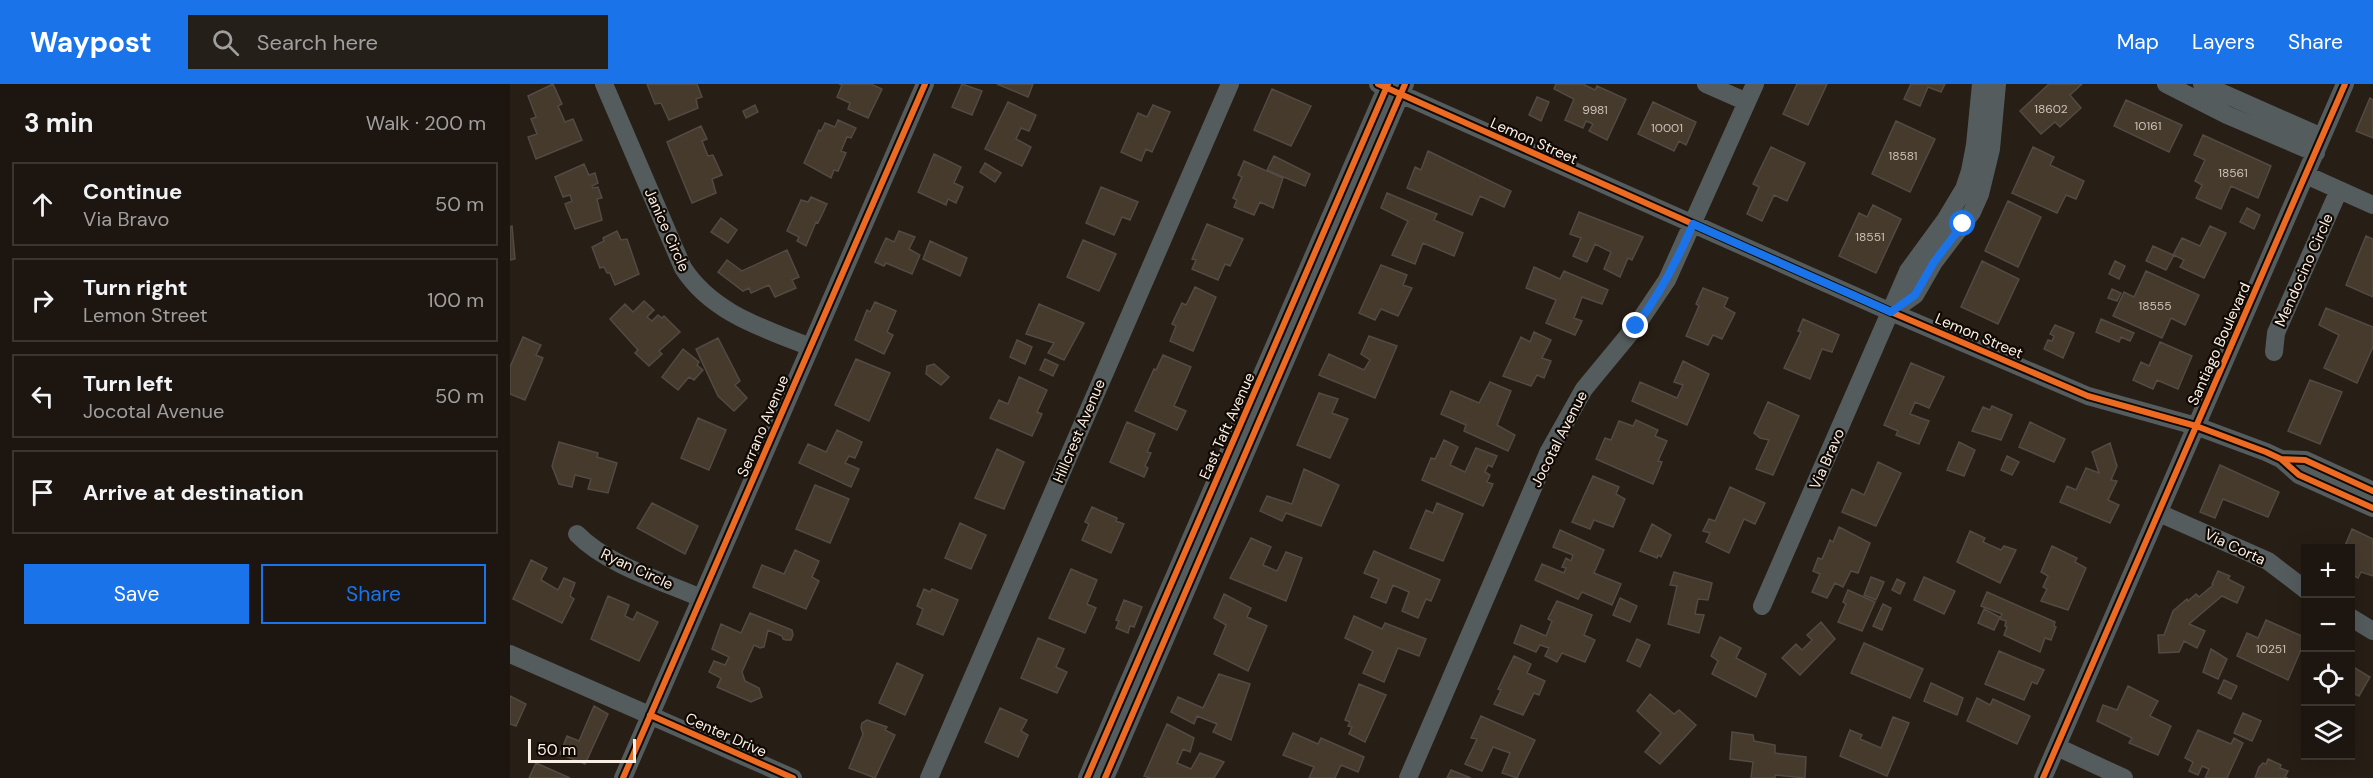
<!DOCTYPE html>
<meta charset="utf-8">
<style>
:root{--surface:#1d1610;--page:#251f19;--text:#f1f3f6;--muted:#a09f9f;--line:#3b3530;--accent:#1a73e8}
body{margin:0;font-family:"DM Sans",sans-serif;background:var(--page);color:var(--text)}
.controls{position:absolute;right:18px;bottom:18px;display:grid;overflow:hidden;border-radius:0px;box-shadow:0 6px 24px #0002}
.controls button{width:54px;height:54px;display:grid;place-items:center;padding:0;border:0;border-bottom:2px solid var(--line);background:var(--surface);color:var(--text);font:30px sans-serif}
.scale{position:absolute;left:18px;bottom:15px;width:108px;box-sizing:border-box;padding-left:6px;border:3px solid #faefe5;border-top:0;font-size:16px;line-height:21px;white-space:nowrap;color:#faefe5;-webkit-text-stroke:4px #110a04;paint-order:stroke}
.stop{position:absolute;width:18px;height:18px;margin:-14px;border:4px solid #1a73e8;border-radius:50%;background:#fff}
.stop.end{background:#1a73e8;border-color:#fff;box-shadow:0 2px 6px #0008}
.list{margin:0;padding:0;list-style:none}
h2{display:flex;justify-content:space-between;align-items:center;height:78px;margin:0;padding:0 24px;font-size:26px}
h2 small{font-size:20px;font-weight:400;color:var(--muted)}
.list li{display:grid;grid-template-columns:39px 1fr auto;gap:18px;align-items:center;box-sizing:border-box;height:84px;margin:0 12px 12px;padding:0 12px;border:2px solid var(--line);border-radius:0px}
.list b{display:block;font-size:22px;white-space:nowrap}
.list p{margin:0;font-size:20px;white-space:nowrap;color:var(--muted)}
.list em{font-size:20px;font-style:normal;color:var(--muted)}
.actions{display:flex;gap:12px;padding:18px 24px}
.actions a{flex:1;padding:14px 0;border:2px solid var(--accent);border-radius:0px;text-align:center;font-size:21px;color:var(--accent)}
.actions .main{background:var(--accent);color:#fff}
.icon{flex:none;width:33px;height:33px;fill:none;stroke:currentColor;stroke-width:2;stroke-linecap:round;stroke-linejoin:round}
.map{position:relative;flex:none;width:1863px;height:694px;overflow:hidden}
header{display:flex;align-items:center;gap:36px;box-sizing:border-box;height:84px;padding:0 30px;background:var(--accent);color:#fff}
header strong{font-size:28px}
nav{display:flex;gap:33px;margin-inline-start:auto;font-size:21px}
.search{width:420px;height:54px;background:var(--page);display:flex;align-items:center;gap:15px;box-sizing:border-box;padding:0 21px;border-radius:0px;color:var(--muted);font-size:22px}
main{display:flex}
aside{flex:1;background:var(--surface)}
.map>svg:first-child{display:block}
.building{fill:#463a2d;stroke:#524a43;stroke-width:1.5}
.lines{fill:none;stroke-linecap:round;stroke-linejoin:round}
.minor{stroke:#555c5d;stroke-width:18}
.cycleway-casing{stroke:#110a04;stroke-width:10}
.cycleway{stroke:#ed6a23;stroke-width:6}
.route{stroke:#1a73e8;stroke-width:8}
.labels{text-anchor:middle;stroke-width:4.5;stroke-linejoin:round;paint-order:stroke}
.number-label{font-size:12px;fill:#cdc2b7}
.street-label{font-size:15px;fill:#faefe5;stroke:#110a04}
</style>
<header>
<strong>Waypost</strong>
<div class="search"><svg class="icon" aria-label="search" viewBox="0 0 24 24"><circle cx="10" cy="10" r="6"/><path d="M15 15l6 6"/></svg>Search here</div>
<nav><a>Map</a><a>Layers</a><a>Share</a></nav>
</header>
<main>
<aside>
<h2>3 min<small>Walk · 200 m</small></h2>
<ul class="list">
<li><svg class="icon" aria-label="ahead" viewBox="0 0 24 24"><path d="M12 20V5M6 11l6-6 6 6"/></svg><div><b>Continue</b><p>Via Bravo</p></div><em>50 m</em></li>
<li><svg class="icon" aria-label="right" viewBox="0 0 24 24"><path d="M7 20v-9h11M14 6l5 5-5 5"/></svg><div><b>Turn right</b><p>Lemon Street</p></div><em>100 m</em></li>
<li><svg class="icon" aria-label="left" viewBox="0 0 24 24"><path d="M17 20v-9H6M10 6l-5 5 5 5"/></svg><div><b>Turn left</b><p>Jocotal Avenue</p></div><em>50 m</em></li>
<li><svg class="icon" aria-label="arrive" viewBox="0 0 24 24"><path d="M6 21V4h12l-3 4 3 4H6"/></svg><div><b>Arrive at destination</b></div></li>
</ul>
<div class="actions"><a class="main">Save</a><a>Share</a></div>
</aside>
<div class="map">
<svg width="1863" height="694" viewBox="0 0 1863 694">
<rect width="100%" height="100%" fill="#271e15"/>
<path class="building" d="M43 0 52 20 48 22 55 38 63 35 72 56 26 75 18 53 27 50 21 35 26 33 18 12Z
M137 0H187L192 13 186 15 188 24 159 36 151 19 145 20Z
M329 0H361L372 5 358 34 338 25 340 19 327 13 332 1Z
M452 0 472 7 462 31 442 23Z
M487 0H523L518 13Z
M1046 0H1073L1085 6 1087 2 1116 15 1097 56 1079 47 1083 40 1076 37 1073 44 1055 36 1064 15 1044 5Z
M1287 0H1317L1298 41 1273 30Z
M1401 0H1435L1431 8 1418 3 1410 22 1394 15Z
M1539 0H1572L1560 11 1571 24 1550 43 1545 38 1531 50 1510 27Z
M762 5 801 22 781 62 744 46Z
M1027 13 1039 18 1031 37 1019 31Z
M1860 14 1863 16V54L1846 47Z
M1616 16 1672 41 1659 68 1604 42Z
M498 18 526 31 519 47 511 44 506 55 521 63 512 82 475 65Z
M1143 18 1186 38 1176 61 1169 57 1164 67 1128 50Z
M245 21 248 28 236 34 233 27Z
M643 21 660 28 642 68 636 65 631 77 611 68 628 29 637 33Z
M328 36 346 44 341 54 337 53 331 67 336 69 328 87 324 86 321 94 294 79 309 46 311 47 315 39 325 43Z
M1386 37 1425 55 1400 108 1362 90Z
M191 42 197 55 192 57 198 72 203 71 212 91 202 95 206 109 182 119 157 58Z
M1693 51 1761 82 1748 114 1721 102 1711 125 1686 114 1692 101 1685 97 1695 76 1684 71Z
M1261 63 1295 79 1277 117 1264 111 1252 137 1237 130 1249 103 1243 100Z
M1523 63 1544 73 1540 81 1574 97 1566 115 1556 111 1547 129 1502 109Z
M918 67 1001 107 994 123 970 112 962 131 897 104 905 83 911 86Z
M424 70 451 83 444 99 453 103 446 119 438 115 436 121 408 108Z
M764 72 800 90 795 102 757 86Z
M734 77 773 94 763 124 750 118 744 131 724 123 727 116 723 114 732 93 728 91Z
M475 79 491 89 485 98 470 88Z
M74 80 79 91 85 89 88 99 82 102 83 104 88 103 92 114 87 115 92 136 65 145 55 120 62 117 60 111 53 113 45 93Z
M591 103 628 118 620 136 612 133 604 151 576 139Z
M877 109 927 130 924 136 953 149 944 172 913 159 905 180 882 171 898 137 871 124Z
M301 113 317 120 308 139 306 138 296 162 287 157 289 153 277 147 291 116 298 118Z
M1498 117 1531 133 1508 183 1475 167Z
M1363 121 1391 135 1366 189 1329 172 1349 129 1357 133Z
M1737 124 1750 131 1744 145 1730 138Z
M1069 128 1133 153 1122 176 1118 174 1110 193 1094 185 1101 168 1085 160 1077 178 1063 172 1071 154 1060 150Z
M211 134 227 146 218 159 201 148Z
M697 140 733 155 720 182 715 180 708 196 682 185 686 176 682 175Z
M2 142 5 175 0 176V143Z
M1700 142 1716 149 1694 194 1670 183 1674 176 1664 171 1656 186 1636 177 1643 162 1663 171 1672 154 1690 162Z
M107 147 111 156 117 155 129 190 105 201 100 189H97L94 183 90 184 82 163 94 157 93 154Z
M389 147 405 153 399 165 410 171 402 190 376 179 374 182 365 178 376 154 384 158Z
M1856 152 1863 155V213L1836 201Z
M573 156 606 170 589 207 557 193Z
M420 157 457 174 450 192 413 175Z
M277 166 289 193 282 196 286 204 265 213 259 201 241 209 239 204 233 207 208 188 217 176 232 187Z
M1472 177 1509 195 1488 240 1451 223Z
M1605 177 1615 182 1609 195 1599 190Z
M871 181 897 191 893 201 902 204 888 232 871 225 865 236 849 229Z
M1024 183 1050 195 1054 187 1098 206 1092 220 1072 213 1064 234 1072 237 1065 251 1036 239 1046 216 1016 204Z
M1636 187 1689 211 1675 241 1661 234 1652 254 1603 232 1614 208 1624 213Z
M685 203 706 213 683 267 660 257 666 242 662 240 672 219 676 221Z
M1193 204 1218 214 1214 223 1225 229 1212 255 1203 251 1198 261 1176 252 1189 222 1186 220Z
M1602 205 1611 209 1607 217 1598 214Z
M134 217 144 226 137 233 142 237 148 231 152 234 154 232 170 248 149 267 152 270 139 282 125 269 128 266 100 235 115 220 123 228Z
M365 218 386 227 377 248 383 251 374 270 345 256 357 226 360 228Z
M529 220 574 239 554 276 538 269 544 259 516 250Z
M1816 224 1863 243V263L1847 299 1814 284 1829 251 1809 241Z
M1293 235 1329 251 1322 268 1312 265 1300 295 1274 284 1291 248 1288 247Z
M1591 235 1624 249 1620 257 1611 253 1609 258 1586 248Z
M1545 241 1564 249 1553 274 1534 265 1538 256 1542 257 1544 252 1540 250Z
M1024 248 1041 256 1032 274 1041 277 1034 294 1027 291 1021 302 993 292 1011 253 1020 258Z
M859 252 887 262 865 314 809 291 819 270 854 286 860 276 851 270Z
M13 253 31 261 26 271 33 274 15 316 0 310V283Z
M208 254 230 297 225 301 237 314 224 327 208 312 186 265Z
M507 256 522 263 515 280 500 273Z
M1650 258 1682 272 1668 305 1647 296 1643 305 1623 296 1631 278 1639 282Z
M173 265 189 278 187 281 193 286 184 296 179 293 168 306 152 293Z
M653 271 681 283 664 322 676 327 667 346 625 327 644 285 646 286Z
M346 275 380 289 359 337 325 321Z
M535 275 548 281 543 292 530 286Z
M1173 277 1199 290 1177 341 1122 317 1130 298 1167 314 1173 301 1164 298Z
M1401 279 1434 293 1419 324 1405 318 1400 330 1419 337 1409 360 1386 351 1388 347 1374 341Z
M424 280 439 293 431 301 416 290 417 282Z
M509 293 537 306 527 328 532 330 522 352 480 334 489 316 498 320Z
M1800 296 1832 308 1810 360 1778 347Z
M980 298 1001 307 987 341 1005 351 998 367 954 347 956 341 931 330 941 307 969 319Z
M809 309 828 315 822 329 838 335 820 374 787 361Z
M1258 318 1289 332 1263 391 1246 385 1259 356 1250 354 1244 349Z
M1482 322 1502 331 1491 356 1462 347 1473 323 1480 326Z
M188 334 216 346 199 386 171 374Z
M1126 336 1148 346 1145 352 1157 357 1148 377 1152 378 1143 400 1086 375 1095 354 1101 356 1109 337 1123 342Z
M617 338 645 350 637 368 641 369 635 382 638 384 634 393 600 378Z
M1520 338 1555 355 1544 378 1509 363Z
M327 346 352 358 345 374 339 372 335 379 349 385 341 403 289 379 298 360 316 368Z
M934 356 948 363 940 381 955 388 966 364 987 372 982 383 978 381 975 388 980 391 977 398 983 400 973 422 912 396 921 374 925 375Z
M49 358 88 369 87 373 107 379 98 409 78 405 81 395 65 391 62 403 49 400 42 382Z
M1449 358 1465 366 1454 392 1437 386Z
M1600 359 1607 382 1601 396 1607 397 1598 416 1609 421 1600 439 1550 418 1557 402 1566 406 1576 384 1589 389 1582 368Z
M487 365 514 378 494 425 465 414Z
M1497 372 1509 378 1502 391 1491 386Z
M1368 378 1391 389 1366 442 1332 428 1342 405 1354 411Z
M1710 381 1769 408 1758 433 1713 415 1705 434 1690 428Z
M794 385 829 401 811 442 776 429 772 437 750 427 757 412 782 420Z
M1083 392 1109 403 1106 410 1115 415 1103 443 1084 436 1080 445 1062 438Z
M305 401 339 415 320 459 286 445Z
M1220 403 1255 419 1245 440 1234 435 1219 469 1196 458 1200 449 1193 447 1199 435 1205 437Z
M142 419 188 442 175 470 127 444Z
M927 419 953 430 933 477 900 464 916 426 923 429Z
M582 423 607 434 606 437 614 440 601 469 572 456 579 440 575 438Z
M450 439 476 451 461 485 435 474Z
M1142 440 1161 451 1151 473 1148 471 1147 474 1130 467Z
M1329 443 1360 459 1348 489 1341 487 1333 503 1325 499 1317 514 1302 508 1310 490 1303 487 1308 474 1312 475 1320 456 1323 458Z
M1842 445 1863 455V492L1851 488 1848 494 1840 490V464H1834Z
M1050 446 1094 466 1084 489 1111 500 1102 521 1072 508 1068 515 1025 496 1032 480 1054 489 1056 484 1052 483 1056 474 1061 477 1063 471 1043 463Z
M1460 447 1475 454 1473 458 1491 466 1494 462 1506 466 1490 499 1447 478Z
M741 454 761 463 753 481 767 487 776 468 792 474 776 517 720 494Z
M1542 462 1567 474 1565 478 1576 484 1558 526 1531 517 1537 505 1533 503 1538 492 1531 488Z
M285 466 309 477 302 493 309 497 296 525 243 503 252 481 274 490Z
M864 467 930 496 921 517 916 515 908 534 892 527 899 508 883 501 876 519 861 513 869 495 854 489Z
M21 476 37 484 31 496 48 506 54 494 65 499 60 512 64 515 52 539 3 515Z
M561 485 587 496 577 520 586 524 575 549 539 534Z
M1708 487 1720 492 1718 495 1734 503 1727 519 1712 512 1679 540 1695 547 1687 564 1674 557 1669 568 1649 569 1648 551H1654L1663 527 1677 515 1678 517 1686 510 1689 513 1703 501 1702 500Z
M1164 488 1202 499 1198 516 1188 515 1185 530 1194 531 1189 549 1158 540 1167 502 1160 501Z
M1361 493 1374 498 1366 516 1354 511Z
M1414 493 1445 507 1434 530 1404 516Z
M1387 495 1395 499 1390 510 1382 506Z
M414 505 420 508 422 505 448 516 433 551 407 540 413 525 407 522Z
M1338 506 1365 518 1352 547 1328 538 1336 520 1333 518Z
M1477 508 1545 538 1544 542 1546 543 1541 556 1535 554 1530 568 1494 551 1497 543 1495 542 1496 537 1490 535 1492 530 1471 522Z
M714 510 741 524 737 533 757 542 738 587 704 570 716 541 704 534Z
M98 512 119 521 115 532 123 536 127 528 148 538 129 577 81 555Z
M1110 514 1127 522 1120 538 1103 531Z
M614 516 632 523 624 543 620 542 618 549 606 544 609 537 606 536Z
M1047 517 1082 531 1074 551 1085 556 1075 578 1052 569 1047 578 1035 572 1039 564 1030 561 1026 568 1004 559 1011 541 1036 552 1042 537 1038 535Z
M1373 520 1381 524 1372 546 1363 542Z
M1474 525 1490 533 1484 546 1468 539Z
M240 529 282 546 283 551 281 556H276L273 555 272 552 258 546 254 563 250 564 244 561 232 588 235 597 249 604 252 613 241 618 207 603 211 594 199 588 204 577 215 581 219 573 202 565 211 540 231 549Z
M844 532 872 545 875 539 916 555 909 572 888 564 874 598 853 589 863 567 835 554Z
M1756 536 1796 554 1778 596 1727 572 1737 549 1748 554Z
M1311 538 1325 555 1290 591 1272 574 1286 560 1292 566 1302 556 1297 551Z
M1210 553 1231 564 1226 574 1256 590 1246 613 1202 590 1208 577 1201 572Z
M528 554 554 565 546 583 557 588 547 609 511 594Z
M1127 555 1140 561 1130 583 1117 577Z
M1354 559 1413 585 1400 614 1341 589Z
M1701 565 1717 575 1708 595 1693 588Z
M1489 567 1534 586 1527 600 1522 598 1514 616 1475 600Z
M1004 572 1021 580 1017 589 1035 597 1029 611 1024 609 1013 631 984 620 991 606 988 605Z
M387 579 413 591 395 631 369 619Z
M1840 581 1860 593 1849 612 1840 608Z
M709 590 740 600 721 656 703 648 707 640 687 632 684 640 661 628 668 613 693 624Z
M1714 596 1727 602 1721 615 1708 609Z
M1421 599 1453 614 1447 631 1414 617Z
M849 600 876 611 855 658 839 650 842 643 838 642 840 638 835 636Z
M1618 602 1648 617 1640 632 1661 642 1648 671 1619 659 1622 654 1587 637 1593 621 1607 626Z
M1140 610 1164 630 1169 626 1186 641 1150 680 1135 668 1151 649 1127 627Z
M0 612 16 620 6 642 0 640Z
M1467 614 1480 621 1483 615 1520 632 1507 660 1457 637Z
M84 622 98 630 75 680 50 670 57 652 69 657Z
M490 624 517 636 511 647 518 651 508 673 475 658Z
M1733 629 1751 637 1742 657 1724 649Z
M971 632 1025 656 1007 694 992 689 1000 669 983 663 972 687 955 680 967 655 961 654Z
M1383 633 1399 639 1377 692 1330 672 1340 646 1352 651 1350 655 1371 664Z
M357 636 377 643 375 646 385 651 365 694 339 684 353 650 351 644 352 639Z
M657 640 684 654 680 668 673 665 667 679 681 685 690 669 714 678 704 694H640L634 692Z
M1688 646 1721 660 1724 654 1733 659 1717 694H1695L1699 685 1692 682 1688 691 1679 687 1683 678 1675 674Z
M1222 648 1243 651 1244 657 1265 661V669L1296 673 1295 694 1265 691V694H1241L1243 678 1220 675Z
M783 649 808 660 811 654 854 673 848 688 831 681 825 694H799L804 683 773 671Z
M1758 675 1771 681 1770 684 1778 687 1775 693 1778 694H1745L1749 683 1753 679 1756 680Z
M26 679 60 694H19Z
M941 686 961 694H937Z"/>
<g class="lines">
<path class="minor" d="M94 0 173 184C202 229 253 244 300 263
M868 0 1381 228 1578 312 1686 342 1756 368 1771 375 1789 391 1863 424
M1196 0 1237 18
M1656 0 1717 31 1806 69
M1692 0 1812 53
M1796 91 1863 121
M1381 228 1405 211 1424 178 1462 128 1470 110 1481 65 1487 0
M1764 268 1766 249 1829 106
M1771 375 1795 376 1863 407
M1649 429 1758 477 1796 506
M67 450C97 481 152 497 191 514
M1252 522 1398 187 1436 135 1454 105 1460 87 1465 61 1471 0
M1840 533 1863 547
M0 570 283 694
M1547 663 1614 694
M113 694 415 0
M419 694 720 0
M577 694 878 0
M595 694 895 0
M898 694 1038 369 1074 305 1126 242 1157 196 1245 0
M1533 694 1835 0"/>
<defs>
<path id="cycleway" d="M868 0 1381 228 1578 312 1686 342 1756 368 1771 375 1789 391 1863 424
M1771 375 1795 376 1863 407
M140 631 283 694
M113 694 415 0
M577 694 878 0
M595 694 895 0
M1533 694 1835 0"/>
</defs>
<use href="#cycleway" class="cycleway-casing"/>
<use href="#cycleway" class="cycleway"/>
</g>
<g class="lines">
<path class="route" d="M1126 242C1150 210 1167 177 1183 140L1381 228 1405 211 1424 178 1453 140"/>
</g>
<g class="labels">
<g class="number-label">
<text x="1541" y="29">18602</text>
<text x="1085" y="30">9981</text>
<text x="1638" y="46">10161</text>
<text x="1157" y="48">10001</text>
<text x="1393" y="76">18581</text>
<text x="1723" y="93">18561</text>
<text x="1360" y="157">18551</text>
<text x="1645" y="226">18555</text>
<text x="1761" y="569">10251</text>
</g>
<g class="street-label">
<text transform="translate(1024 57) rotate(24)" y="5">Lemon Street</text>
<text transform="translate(157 146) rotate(66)" y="5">Janice Circle</text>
<text transform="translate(1794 186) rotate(-66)" y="5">Mendocino Circle</text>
<text transform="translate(1469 252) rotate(23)" y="5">Lemon Street</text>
<text transform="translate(1709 260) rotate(-66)" y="5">Santiago Boulevard</text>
<text transform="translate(253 342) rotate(-67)" y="5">Serrano Avenue</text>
<text transform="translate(717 342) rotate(-66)" y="5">East Taft Avenue</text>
<text transform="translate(569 347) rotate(-67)" y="5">Hillcrest Avenue</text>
<text transform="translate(1049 355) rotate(-63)" y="5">Jocotal Avenue</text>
<text transform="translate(1317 375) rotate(-66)" y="5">Via Bravo</text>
<text transform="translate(1725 463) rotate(25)" y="5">Via Corta</text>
<text transform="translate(127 485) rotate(25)" y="5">Ryan Circle</text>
<text transform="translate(216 651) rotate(24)" y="5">Center Drive</text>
</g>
</g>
</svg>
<div class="controls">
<button>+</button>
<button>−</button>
<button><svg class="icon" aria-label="locate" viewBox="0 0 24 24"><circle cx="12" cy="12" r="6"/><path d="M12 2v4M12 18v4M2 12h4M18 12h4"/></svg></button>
<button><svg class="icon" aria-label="layers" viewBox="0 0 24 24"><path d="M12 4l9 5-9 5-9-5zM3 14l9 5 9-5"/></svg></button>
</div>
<div class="scale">50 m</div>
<div class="stop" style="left:1453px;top:140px"></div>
<div class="stop end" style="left:1126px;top:242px"></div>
</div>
</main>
